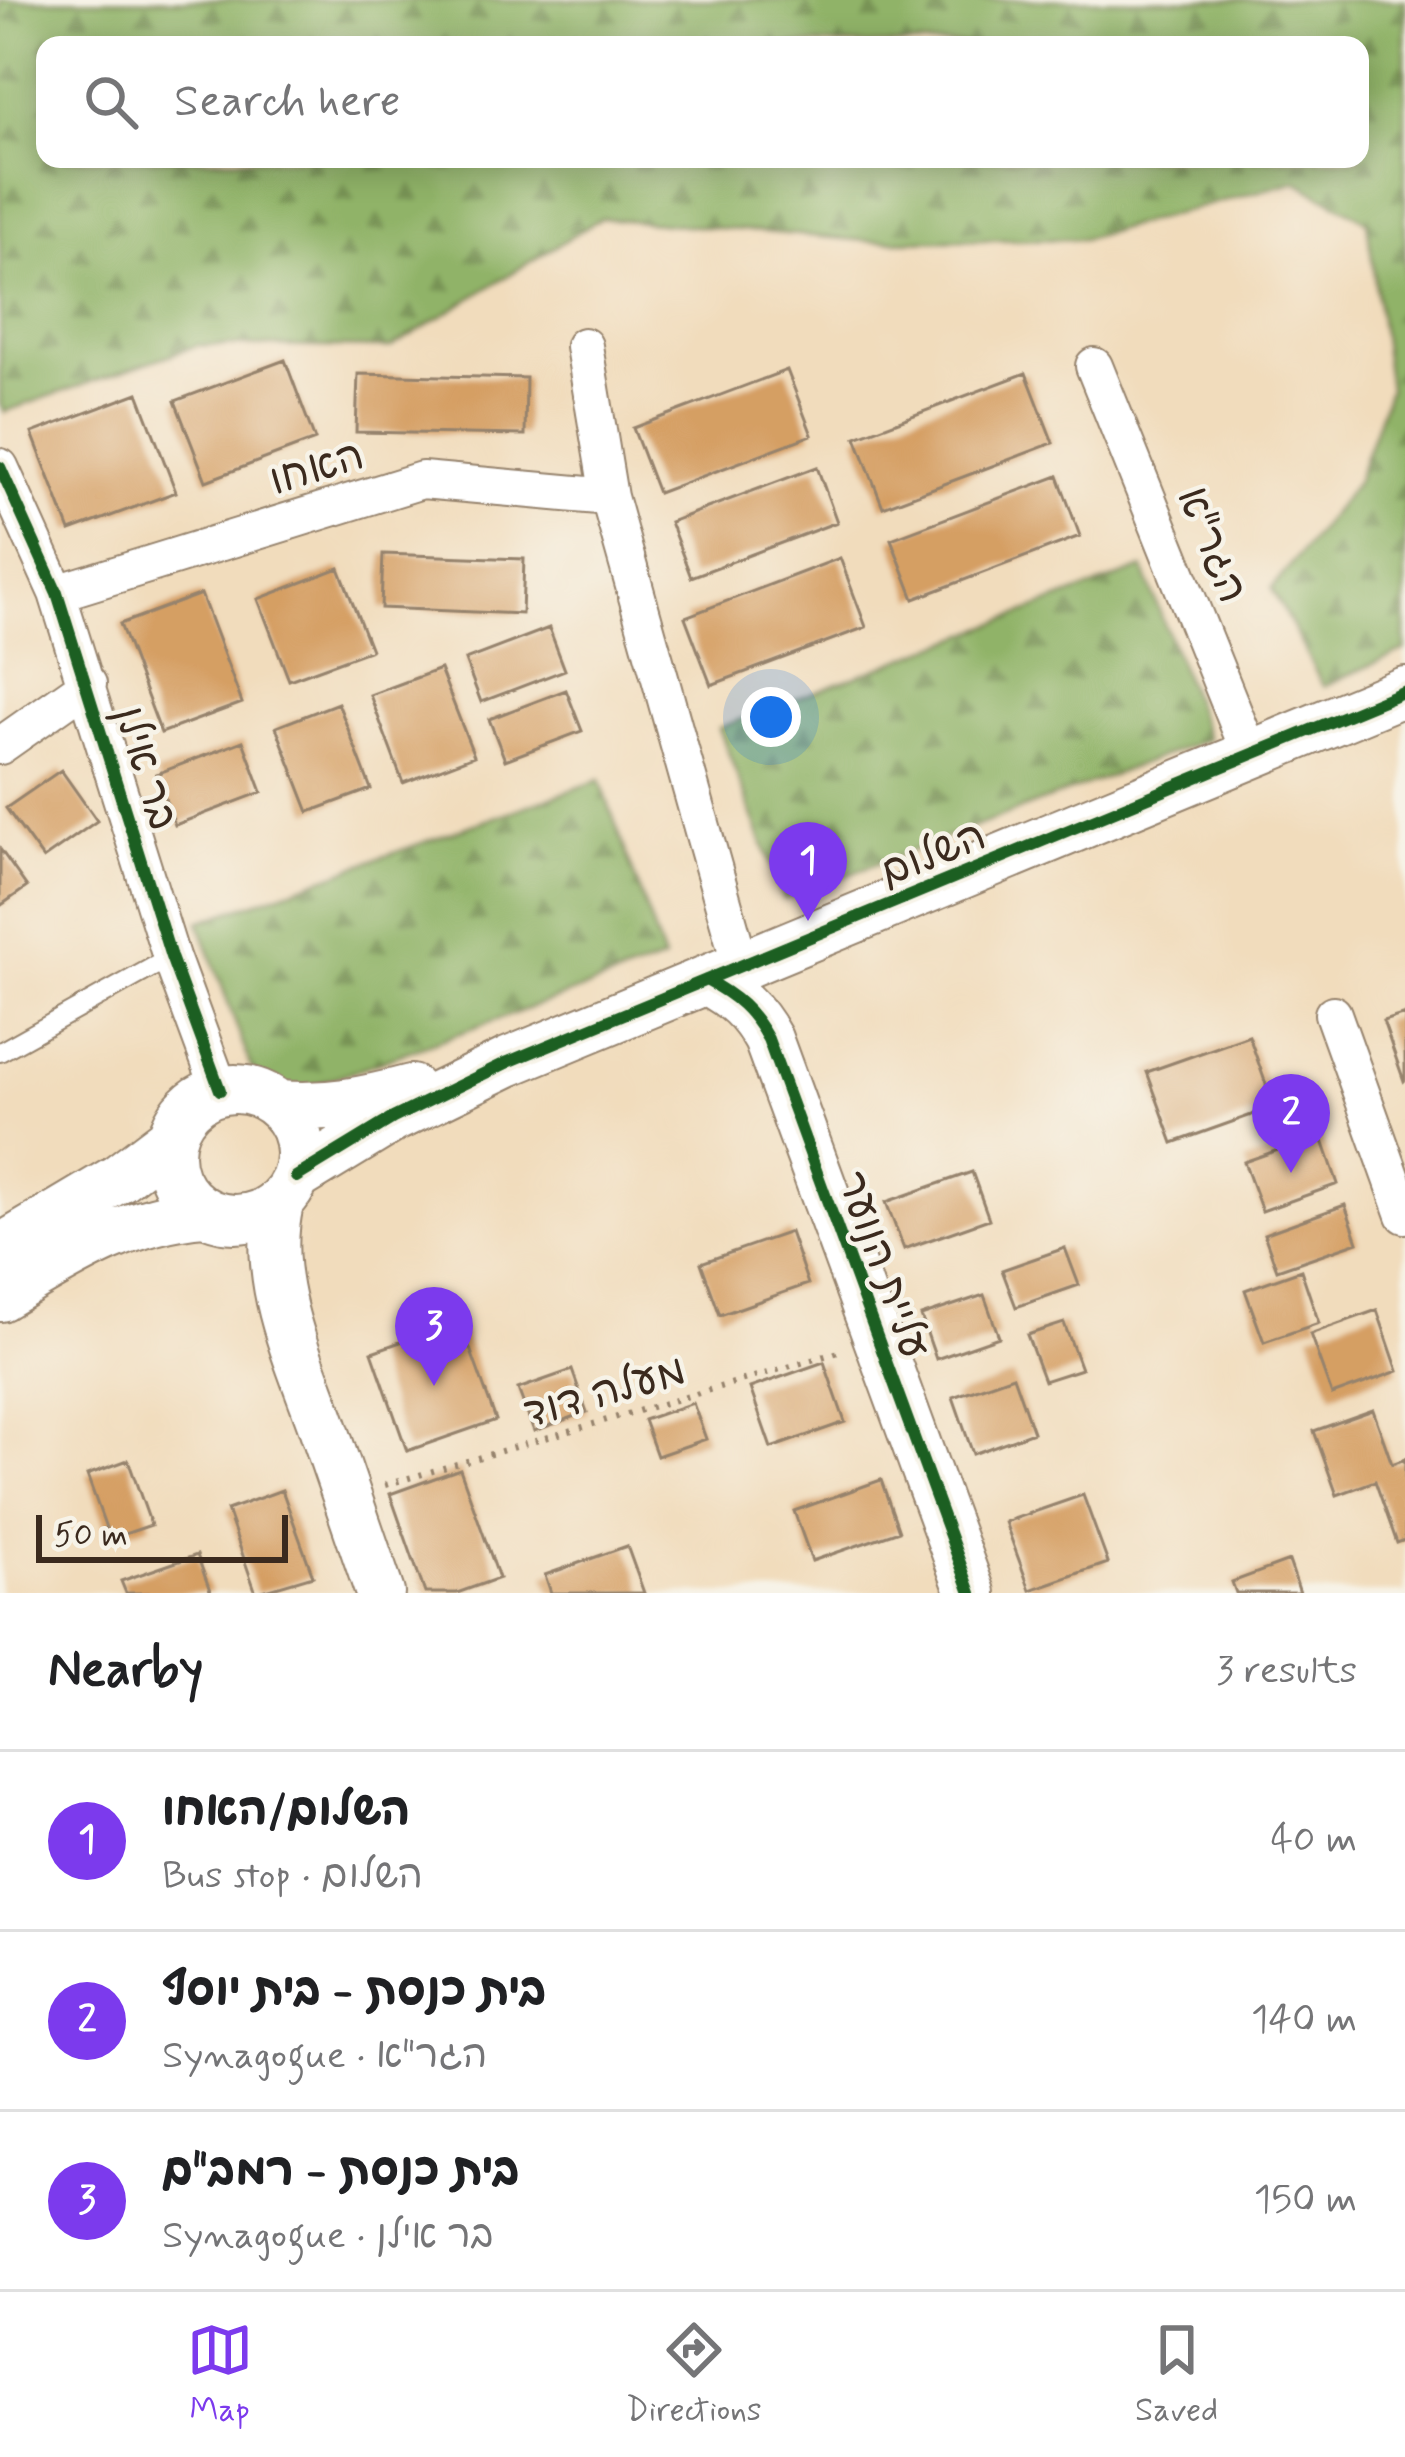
<!DOCTYPE html>
<meta charset="utf-8">
<style>
:root{--surface:#fff;--page:#f6f6f6;--text:#202124;--muted:#757577;--line:#e0e0e0;--accent:#7c3aed}
body{margin:0;font-family:Mynerve,"Playpen Sans Hebrew",sans-serif;background:var(--page);color:var(--text)}
.scale{position:absolute;left:36px;bottom:30px;width:252px;box-sizing:border-box;padding-left:12px;border:6px solid #3b2a1e;border-top:0;font-size:33px;line-height:42px;white-space:nowrap;color:#3b2a1e;-webkit-text-stroke:9px #f7f3e8;paint-order:stroke}
.you{position:absolute;left:771px;top:717px;width:42px;height:42px;margin:-30px;border:9px solid #fff;border-radius:50%;background:#1a73e8;box-shadow:0 0 0 18px #1a73e833}
.badge{display:grid;place-items:center;width:78px;height:78px;border-radius:50%;background:var(--accent);color:#fff;font-size:39px;font-weight:700}
.pin{position:absolute;translate:-50% -99px;filter:drop-shadow(0 3px 6px #0008)}
.pin::after{content:'';position:absolute;top:63px;width:42px;height:36px;background:inherit;clip-path:polygon(0 0,100% 0,50% 100%)}
.list{margin:0;padding:0;list-style:none}
h2{display:flex;justify-content:space-between;align-items:center;height:156px;margin:0;padding:0 48px;font-size:51px}
h2 small{font-size:39px;font-weight:400;color:var(--muted)}
.list li{display:grid;grid-template-columns:78px 1fr auto;gap:36px;align-items:center;box-sizing:border-box;height:180px;padding:0 48px;border-top:3px solid var(--line)}
.list b{display:block;font-size:45px;white-space:nowrap}
.list p{margin:0;font-size:39px;white-space:nowrap;color:var(--muted)}
.list em{font-size:39px;font-style:normal;color:var(--muted)}
.icon{flex:none;width:66px;height:66px;fill:none;stroke:currentColor;stroke-width:2;stroke-linecap:round;stroke-linejoin:round}
.map{position:relative;flex:none;width:1405px;height:1593px;overflow:hidden}
.search{position:absolute;background:var(--surface);box-shadow:0 6px 30px #0003;left:36px;right:36px;top:36px;height:132px;display:flex;align-items:center;gap:30px;box-sizing:border-box;padding:0 42px;border-radius:24px;color:var(--muted);font-size:45px}
.sheet{height:696px;background:var(--surface)}
nav{display:flex;justify-content:space-around;align-items:center;box-sizing:border-box;height:168px;border-top:3px solid var(--line);background:var(--surface);font-size:33px;color:var(--muted)}
nav a{display:grid;justify-items:center;gap:6px}
nav .on{color:var(--accent)}
.map>svg:first-child{display:block}
.forest{fill:url(#forest-firs);stroke:#666e42;stroke-width:3;fill-rule:evenodd}
.building{fill:#d59f64}
.lines{fill:none;stroke-linecap:round;stroke-linejoin:round}
.service-casing{stroke:#96836d;stroke-width:22}
.minor-casing{stroke:#96836d;stroke-width:40}
.tertiary-casing{stroke:#96836d;stroke-width:52}
.path{stroke:#96836d;stroke-width:6;stroke-dasharray:3 9;stroke-linecap:butt}
.service{stroke:#fff;stroke-width:18}
.minor{stroke:#fff;stroke-width:36}
.tertiary{stroke:#fff;stroke-width:48}
.cycleway-casing{stroke:#f7f3e8;stroke-width:20}
.cycleway{stroke:#1b5e20;stroke-width:12}
.labels{text-anchor:middle;stroke-width:9;stroke-linejoin:round;paint-order:stroke}
.street-label{font-size:42px;fill:#3b2a1e;stroke:#f7f3e8}
</style>
<div class="map">
<svg width="1405" height="1593" viewBox="0 0 1405 1593">
<defs>
<pattern id="forest-firs" width="22" height="20" patternUnits="userSpaceOnUse" patternTransform="scale(3)"><rect width="22" height="20" fill="#90b367"/><path d="M5 1l3.5 6h-7zM16 11l3.5 6h-7z" fill="#779254"/></pattern>
</defs>
<rect width="100%" height="100%" fill="#f7f3e8"/>
<filter id="ink" filterUnits="userSpaceOnUse"><feTurbulence type="fractalNoise" baseFrequency=".00833" numOctaves="2"/><feDisplacementMap in="SourceGraphic" scale="24" xChannelSelector="R" yChannelSelector="G"/><feConvolveMatrix kernelMatrix="1 2 1 2 8 2 1 2 1" color-interpolation-filters="sRGB"/></filter>
<filter id="wash" filterUnits="userSpaceOnUse"><feTurbulence type="fractalNoise" baseFrequency=".004" numOctaves="4" result="noise"/><feDisplacementMap in="SourceGraphic" scale="48" xChannelSelector="R" yChannelSelector="G"/><feGaussianBlur stdDeviation="2.7" result="paint"/><feColorMatrix in="noise" values="0 0 0 0 0 0 0 0 0 0 0 0 0 0 0 0 0 1.4 0 .05"/><feComposite in="paint" operator="in"/></filter>
<g filter="url(#wash)">
<rect width="100%" height="100%" fill="#f1dcbc"/>
<path class="forest" d="M0 0H1405V650L1323 686 1272 589 1356 483 1389 389 1367 221 1296 181 1083 239 869 241 601 218 390 348 198 345 4 412 0 404ZM1360 45V159H45V45Z
M1143 568 1208 739 784 899 719 728Z
M600 780 664 960 264 1103 199 922Z"/>
<g id="blocks">
<path class="building" d="M285 360 315 440 206 481 175 401Z
M787 370 812 435 658 493 633 428Z
M1026 373 1053 443 883 507 856 437Z
M358 374 526 378 525 435 356 432Z
M138 393 176 492 70 531 32 433Z
M817 467 837 522 691 577 670 522Z
M1058 476 1080 536 914 599 891 539Z
M383 554 524 559 522 614 381 608Z
M840 558 866 627 711 685 685 617Z
M339 568 371 650 289 680 258 599Z
M201 594 242 703 161 733 120 624Z
M549 628 565 670 481 702 465 660Z
M440 669 474 756 403 783 370 695Z
M566 690 582 731 505 760 489 719Z
M338 703 371 789 309 812 276 727Z
M243 741 262 792 175 825 156 774Z
M61 770 97 821 43 859 6 808Z
M0 849 27 887 0 906Z
M1405 1014V1080L1404 1081 1383 1021Z
M1249 1036 1274 1107 1173 1143 1147 1072Z
M1321 1135 1338 1184 1262 1211 1244 1162Z
M972 1172 989 1219 904 1249 886 1202Z
M1345 1205 1358 1242 1277 1270 1264 1234Z
M790 1232 808 1284 720 1315 701 1263Z
M1065 1248 1079 1285 1016 1307 1002 1270Z
M1301 1270 1319 1323 1264 1342 1245 1290Z
M984 1295 999 1337 936 1359 921 1316Z
M1377 1310 1398 1371 1332 1395 1310 1334Z
M460 1321 496 1420 407 1451 372 1352Z
M1064 1323 1081 1369 1044 1381 1027 1335Z
M824 1362 845 1422 771 1448 750 1388Z
M572 1370 587 1412 534 1431 518 1389Z
M1013 1376 1033 1432 973 1454 953 1397Z
M693 1403 706 1439 657 1456 644 1420Z
M1373 1410 1392 1464 1405 1459V1540L1397 1543 1375 1481 1337 1495 1314 1431Z
M128 1460 151 1525 110 1539 87 1475Z
M460 1469 499 1578 457 1593H425L390 1494Z
M881 1480 899 1531 812 1561 794 1511Z
M282 1490 313 1576 256 1593 227 1510Z
M1083 1495 1108 1563 1030 1590 1005 1522Z
M627 1546 644 1593H551L545 1575Z
M197 1555 211 1593H126L121 1581Z
M1289 1561 1300 1593H1236L1232 1582Z"/>
</g>
</g>
<g filter="url(#ink)">
<use href="#blocks" fill-opacity="0" stroke="#96836d" stroke-width="3"/>
<g class="lines">
<defs>
<path id="service" d="M0 1052 171 957"/>
<path id="minor" d="M584 346 609 497 741 966
M1094 366 1251 756
M0 467 57 593 171 957 220 1090
M57 593 422 480 609 497
M0 746 88 684
M1333 1014 1405 1215"/>
<path id="tertiary" d="M706 980C736 996 752 1010 768 1039L971 1593
M170 1154a65 65 0 1 1 130 0a65 65 0 1 1-130 0Z
M279 1105C326 1109 366 1101 411 1089
M296 1177 393 1118 508 1062 1405 691
M279 1204C261 1279 298 1356 323 1427 342 1482 361 1538 380 1593
M0 1249 119 1178 172 1138
M0 1297C66 1258 126 1218 204 1212"/>
</defs>
<use href="#service" class="service-casing"/>
<use href="#minor" class="minor-casing"/>
<use href="#tertiary" class="tertiary-casing"/>
<path class="path" d="M385 1485 839 1352"/>
<use href="#service" class="service"/>
<use href="#minor" class="minor"/>
<use href="#tertiary" class="tertiary"/>
<defs>
<path id="cycleway" d="M0 467 57 593 171 957 220 1090
M706 980C736 996 752 1010 768 1039L971 1593
M296 1177 393 1118 508 1062 1405 691"/>
</defs>
<use href="#cycleway" class="cycleway-casing"/>
<use href="#cycleway" class="cycleway"/>
</g>
</g>
<g class="labels">
<g class="street-label">
<text transform="translate(316 466) rotate(-17)" y="15">האחו</text>
<text transform="translate(1214 544) rotate(68)" y="15">הגר"א</text>
<text transform="translate(148 767) rotate(73)" y="15">בר אילן</text>
<text transform="translate(932 852) rotate(-22)" y="15">השלום</text>
<text transform="translate(885 1264) rotate(70)" y="15">עליית הנוער</text>
<text transform="translate(604 1390) rotate(-16)" y="15">מעלה דוד</text>
</g>
</g>
</svg>
<div class="scale">50 m</div>
<div class="you"></div>
<div class="pin badge" style="left:808px;top:921px">1</div>
<div class="pin badge" style="left:1291px;top:1173px">2</div>
<div class="pin badge" style="left:434px;top:1386px">3</div>
<div class="search"><svg class="icon" aria-label="search" viewBox="0 0 24 24"><circle cx="10" cy="10" r="6"/><path d="M15 15l6 6"/></svg>Search here</div>
</div>
<section class="sheet">
<h2>Nearby<small>3 results</small></h2>
<ul class="list">
<li><span class="badge">1</span><div><b>השלום/האחו</b><p>Bus stop · השלום</p></div><em>40 m</em></li>
<li><span class="badge">2</span><div><b>בית כנסת - בית יוסף</b><p>Synagogue · הגר&quot;א</p></div><em>140 m</em></li>
<li><span class="badge">3</span><div><b>בית כנסת - רמב&quot;ם</b><p>Synagogue · בר אילן</p></div><em>150 m</em></li>
</ul>
</section>
<nav>
<a class="on"><svg class="icon" aria-label="map" viewBox="0 0 24 24"><path d="M3 6l6-2 6 2 6-2v14l-6 2-6-2-6 2zM9 4v14M15 6v14"/></svg>Map</a>
<a><svg class="icon" aria-label="directions" viewBox="0 0 24 24"><path d="M12 3l9 9-9 9-9-9zM9 14v-3h6M13 9l2 2-2 2"/></svg>Directions</a>
<a><svg class="icon" aria-label="saved" viewBox="0 0 24 24"><path d="M7 4h10v16l-5-4-5 4z"/></svg>Saved</a>
</nav>
